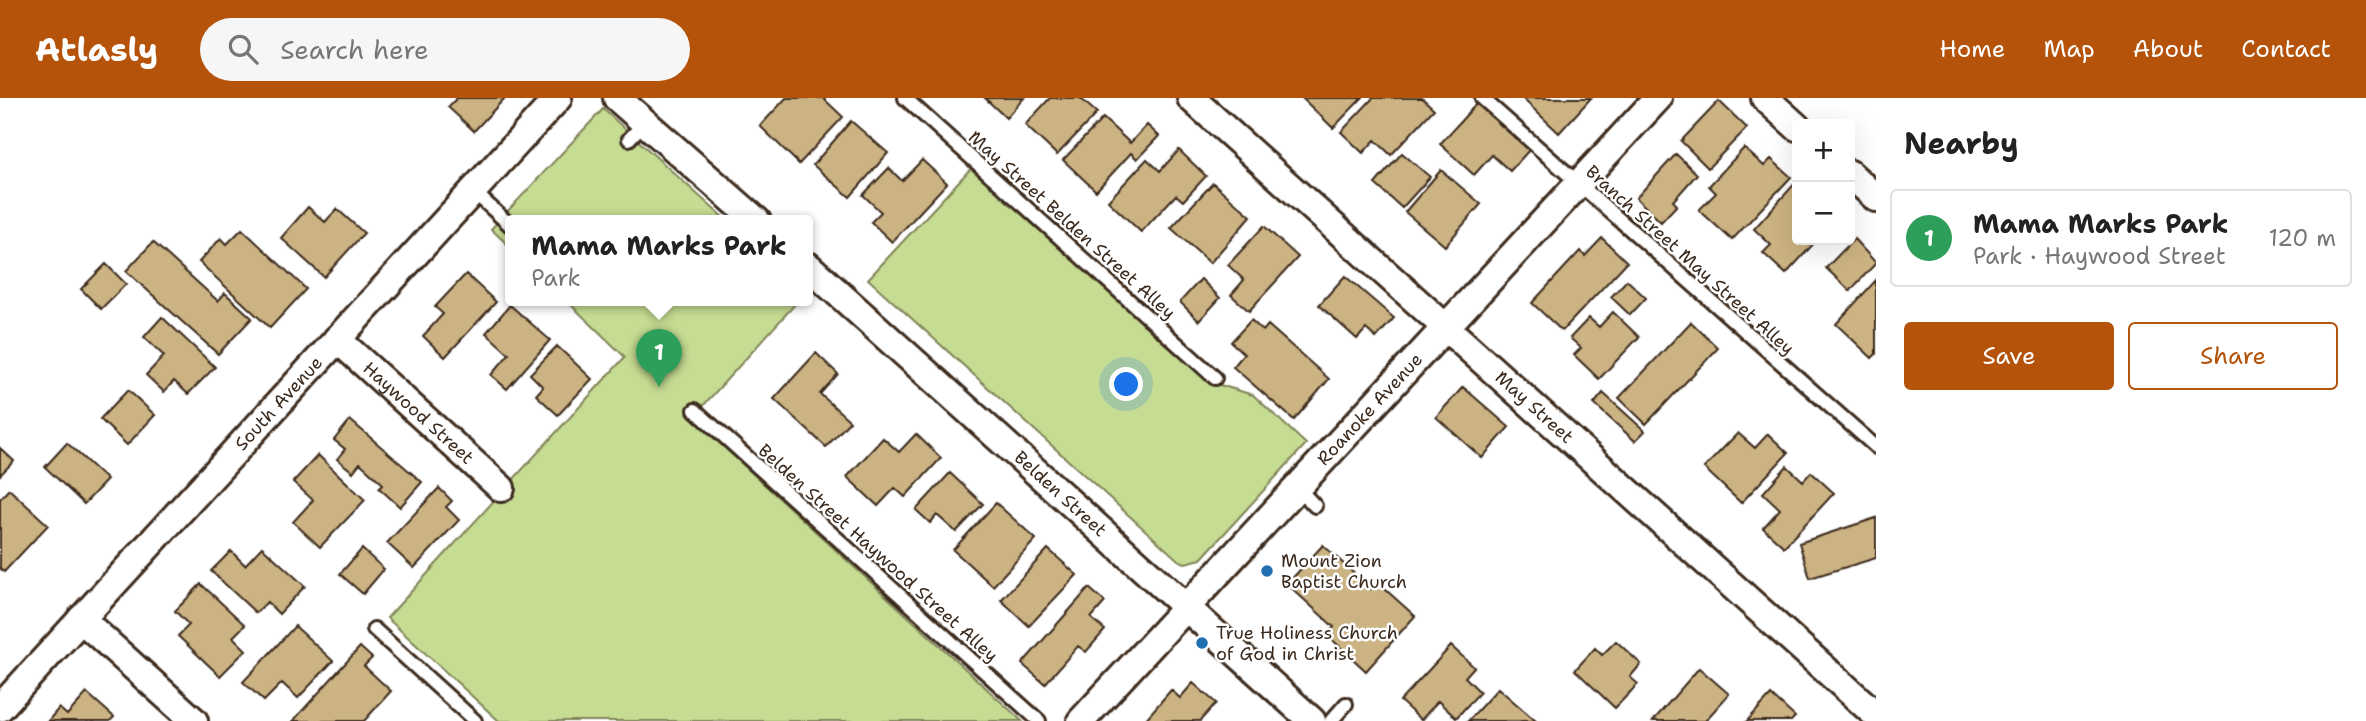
<!DOCTYPE html>
<meta charset="utf-8">
<style>
:root{--surface:#fff;--page:#f6f6f6;--text:#222;--muted:#767676;--line:#e0e0e0;--accent:#b45309}
body{margin:0;font-family:"Shantell Sans",sans-serif;background:var(--page);color:var(--text)}
.controls{position:absolute;right:21px;top:21px;display:grid;overflow:hidden;border-radius:7px;box-shadow:0 7px 28px #0002}
.controls button{width:63px;height:63px;display:grid;place-items:center;padding:0;border:0;border-bottom:2px solid var(--line);background:var(--surface);color:var(--text);font:35px sans-serif}
.you{position:absolute;left:1127px;top:287px;width:24px;height:24px;margin:-18px;border:5px solid #fff;border-radius:50%;background:#1a73e8;box-shadow:0 0 0 10px #1a73e833}
.badge{display:grid;place-items:center;width:46px;height:46px;border-radius:50%;background:var(--accent);color:#fff;font-size:23px;font-weight:700}
.pin{position:absolute;translate:-50% -58px;filter:drop-shadow(0 2px 4px #0008)}
.pin::after{content:'';position:absolute;top:37px;width:24px;height:21px;background:inherit;clip-path:polygon(0 0,100% 0,50% 100%)}
.popup{position:absolute;left:505px;top:117px;width:308px;height:91px;box-sizing:border-box;display:grid;place-content:center;border-radius:7px;background:var(--surface);filter:drop-shadow(0 2px 5px #0005);font-size:23px;white-space:nowrap;color:var(--muted)}
.popup b{font-size:26px;color:var(--text)}
.popup::after{content:'';position:absolute;left:50%;top:100%;margin-left:-14px;border:14px solid transparent;border-top-color:var(--surface)}
.list{margin:0;padding:0;list-style:none}
h2{display:flex;justify-content:space-between;align-items:center;height:91px;margin:0;padding:0 28px;font-size:30px}
h2 small{font-size:23px;font-weight:400;color:var(--muted)}
.list li{display:grid;grid-template-columns:46px 1fr auto;gap:21px;align-items:center;box-sizing:border-box;height:98px;margin:0 14px 14px;padding:0 14px;border:2px solid var(--line);border-radius:7px}
.list b{display:block;font-size:26px;white-space:nowrap}
.list p{margin:0;font-size:23px;white-space:nowrap;color:var(--muted)}
.list em{font-size:23px;font-style:normal;color:var(--muted)}
.actions{display:flex;gap:14px;padding:21px 28px}
.actions a{flex:1;padding:16px 0;border:2px solid var(--accent);border-radius:7px;text-align:center;font-size:24px;color:var(--accent)}
.actions .main{background:var(--accent);color:#fff}
.icon{flex:none;width:38px;height:38px;fill:none;stroke:currentColor;stroke-width:2;stroke-linecap:round;stroke-linejoin:round}
.map{position:relative;flex:none;width:1876px;height:623px;overflow:hidden}
header{display:flex;align-items:center;gap:42px;box-sizing:border-box;height:98px;padding:0 35px;background:var(--accent);color:#fff}
header strong{font-size:33px}
nav{display:flex;gap:38px;margin-inline-start:auto;font-size:24px}
.search{width:490px;height:63px;background:var(--page);display:flex;align-items:center;gap:18px;box-sizing:border-box;padding:0 24px;border-radius:38px;color:var(--muted);font-size:26px}
main{display:flex}
aside{flex:1;background:var(--surface)}
.map>svg:first-child{display:block}
.green{fill:#c5dc92;stroke:#808358;stroke-width:2}
.building{fill:#ccb383;stroke:#3b2a1e;stroke-width:2}
.lines{fill:none;stroke-linecap:round;stroke-linejoin:round}
.service-casing{stroke:#3b2a1e;stroke-width:18}
.minor-casing{stroke:#3b2a1e;stroke-width:32}
.service{stroke:#fff;stroke-width:12}
.minor{stroke:#fff;stroke-width:26}
.poi-dot{fill:#1f6fb2;stroke:#fff;stroke-width:2.5}
.labels{text-anchor:middle;stroke-width:5;stroke-linejoin:round;paint-order:stroke}
.street-label{font-size:18px;fill:#3b2a1e;stroke:#fff}
.poi-label{font-size:18px;fill:#3b2a1e;stroke:#fff;text-anchor:start}
</style>
<header>
<strong>Atlasly</strong>
<div class="search"><svg class="icon" aria-label="search" viewBox="0 0 24 24"><circle cx="10" cy="10" r="6"/><path d="M15 15l6 6"/></svg>Search here</div>
<nav><a>Home</a><a>Map</a><a>About</a><a>Contact</a></nav>
</header>
<main>
<div class="map">
<svg width="1876" height="623" viewBox="0 0 1876 623">
<rect width="100%" height="100%" fill="#fff"/>
<filter id="ink" filterUnits="userSpaceOnUse"><feTurbulence type="fractalNoise" baseFrequency=".0143" numOctaves="2"/><feDisplacementMap in="SourceGraphic" scale="14" xChannelSelector="R" yChannelSelector="G"/><feConvolveMatrix kernelMatrix="1 2 1 2 8 2 1 2 1" color-interpolation-filters="sRGB"/></filter>
<g filter="url(#ink)">
<path class="green" d="M603 11 727 123H510V149L491 131Z
M974 67 1210 284 1253 297 1306 346 1201 461 1185 465 1178 462 868 181Z
M567 203H798L692 320 1022 623H499L387 520 625 259Z"/>
<path class="building" d="M457 0H505L474 33 448 9Z
M786 0H823L843 19 799 66 760 28Z
M985 0H1024L1006 20Z
M1050 0H1080L1097 15 1057 57 1025 27Z
M1302 0H1362L1333 30Z
M1373 0H1422L1434 11 1391 57 1375 42 1363 55 1341 34Z
M1522 0H1591L1559 35Z
M1719 3 1747 30 1708 70 1681 43Z
M1478 4 1530 51 1510 73 1492 57 1474 77 1440 46Z
M1103 20 1130 45 1147 27 1159 38 1137 61 1131 55 1096 93 1063 62Z
M851 23 888 55 850 99 813 67Z
M1744 50 1764 68 1771 61 1791 79 1732 142 1699 112 1716 95 1709 88Z
M1179 52 1206 78 1183 103 1176 97 1141 134 1108 103 1147 61 1160 73Z
M1402 55 1430 79 1402 110 1375 86Z
M1676 56 1697 76 1673 103 1677 107 1661 124 1636 100Z
M922 62 947 85 892 144 871 124 881 114 863 97 889 70 902 83Z
M1441 72 1481 106 1445 148 1405 114Z
M1797 83V142H1817L1786 176 1763 155 1771 147 1754 131Z
M1213 85 1251 118 1210 165 1171 130Z
M308 109 325 124 337 111 364 135 324 179 281 140Z
M1264 128 1298 159 1249 213 1231 197 1244 182 1228 167Z
M242 131 306 191 270 230 199 164 221 140 227 146Z
M1602 140 1627 164 1562 233 1532 205 1580 153 1585 158Z
M1854 141 1876 165 1850 193 1826 170Z
M153 144 218 203 225 195 252 220 218 256 126 173Z
M106 166 126 186 101 211 81 191Z
M466 176 496 204 445 259 423 238 443 216 435 209Z
M1345 178 1394 220 1376 240 1366 231 1357 241 1319 207Z
M1201 181 1220 200 1199 223 1180 204Z
M1627 182 1646 200 1630 217 1611 199Z
M1876 182V256L1872 260 1836 226Z
M510 207 550 242 507 291 491 277 509 256 486 235Z
M1613 214 1639 239 1599 281 1574 257 1581 250 1570 240 1589 220 1599 229Z
M162 219 215 269 188 296 174 283 164 294 146 277 164 258 144 239Z
M1251 222 1263 233 1268 227 1329 281 1294 322 1233 269 1244 256 1231 244Z
M1691 224 1718 250 1646 326 1619 300Z
M557 248 592 281 558 317 536 297 543 289 530 276Z
M816 255 838 276 820 296 850 323 826 349 774 301Z
M1463 289 1509 329 1482 360 1436 319Z
M128 292 155 317 127 347 100 321Z
M1603 295 1645 333 1635 343 1594 306Z
M350 322 422 384 400 409 379 390 383 386 360 365 353 374 337 361 345 351 334 342Z
M1738 335 1755 350 1768 336 1788 355 1741 405 1704 370Z
M916 336 941 360 905 399 895 390 878 408 847 379 883 340 899 354Z
M67 345 107 382 84 406 45 369Z
M0 350 14 363 0 377Z
M318 357 365 402 320 449 293 424 313 402 293 384Z
M1787 368 1803 383 1811 374 1834 395 1784 449 1763 430 1780 411 1763 395Z
M950 375 983 406 956 434 937 417 930 425 916 412Z
M439 390 452 403 446 409 459 422 414 470 387 445Z
M9 391 48 427 4 474 0 470V401Z
M996 405 1036 441 993 488 953 452Z
M1876 420V460L1810 480 1799 445Z
M1323 447 1371 491 1377 484 1415 518 1366 573 1327 537 1334 529 1287 486Z
M262 449 305 488 279 516 267 504 256 515 211 473 231 453 245 467Z
M362 451 384 471 363 496 340 476Z
M1048 451 1077 477 1029 528 1001 502Z
M201 486 245 527 233 539 246 552 220 578 178 538 189 527 175 513Z
M1089 490 1105 504 1091 520 1105 532 1086 554 1078 548 1045 586 1022 566Z
M295 528 333 563 298 600 282 585 264 603 243 584Z
M1616 543 1641 566 1630 579 1638 586 1615 610 1575 572 1595 550 1602 557Z
M1451 548 1474 569 1465 579 1480 594 1456 620 1438 603 1421 622 1400 603Z
M360 549 372 560 364 568 391 593 364 623H293Z
M1699 570 1729 596 1705 623H1653Z
M1193 585 1216 605 1200 623H1144L1171 592 1180 600Z
M1498 590 1536 623H1468Z
M87 595 114 619 110 623H48L59 610 67 617Z
M1771 597 1795 619 1791 623H1747Z"/>
<g class="lines">
<defs>
<path id="service" d="M905 0 1215 280
M1482 0 1876 349
M629 41 645 24
M473 93 510 127
M695 312 1039 623
M1297 389 1315 408
M374 531 475 623
M1331 623 1346 606"/>
<g id="minor">
<path d="M617 0 757 123"/>
<path id="s1" d="M1191 0 1876 617"/>
<path d="M1765 0 1797 29"/>
<path d="M1850 76 1876 100"/>
<path id="s2" d="M808 168 1312 623"/>
<path id="s3" d="M337 241 501 390"/>
<path d="M81 521 194 623"/>
<path id="s4" d="M0 610 558 0"/>
<path id="s5" d="M1081 623 1658 0"/>
</g>
</defs>
<use href="#service" class="service-casing"/>
<use href="#minor" class="minor-casing"/>
<use href="#service" class="service"/>
<use href="#minor" class="minor"/>
</g>
</g>
<g class="poi-dot">
<circle cx="1267" cy="473" r="7"/>
<circle cx="1202" cy="545" r="7"/>
</g>
<g class="labels">
<g class="street-label">
<text transform="translate(1072 127) rotate(42)" y="6">May Street Belden Street Alley</text>
<text transform="translate(1690 162) rotate(42)" y="6">Branch Street May Street Alley</text>
<text dy="6" stroke="none"><textPath href="#s4" startOffset="413">South Avenue</textPath></text>
<text dy="6" stroke="none"><textPath href="#s1" startOffset="462">May Street</textPath></text>
<text dy="6" stroke="none"><textPath href="#s5" startOffset="425">Roanoke Avenue</textPath></text>
<text dy="6" stroke="none"><textPath href="#s3" startOffset="110">Haywood Street</textPath></text>
<text dy="6" stroke="none"><textPath href="#s2" startOffset="340">Belden Street</textPath></text>
<text transform="translate(878 455) rotate(42)" y="6">Belden Street Haywood Street Alley</text>
</g>
<g class="poi-label">
<text x="1281" y="469">Mount Zion<tspan x="1281" dy="21">Baptist Church</tspan></text>
<text x="1216" y="541">True Holiness Church<tspan x="1216" dy="21">of God in Christ</tspan></text>
</g>
</g>
</svg>
<div class="controls">
<button>+</button>
<button>−</button>
</div>
<div class="you"></div>
<div class="pin badge" style="left:659px;top:289px;background:#2e9e5b">1</div>
<div class="popup"><b>Mama Marks Park</b>Park</div>
</div>
<aside>
<h2>Nearby<small></small></h2>
<ul class="list">
<li><span class="badge" style="background:#2e9e5b">1</span><div><b>Mama Marks Park</b><p>Park · Haywood Street</p></div><em>120 m</em></li>
</ul>
<div class="actions"><a class="main">Save</a><a>Share</a></div>
</aside>
</main>
